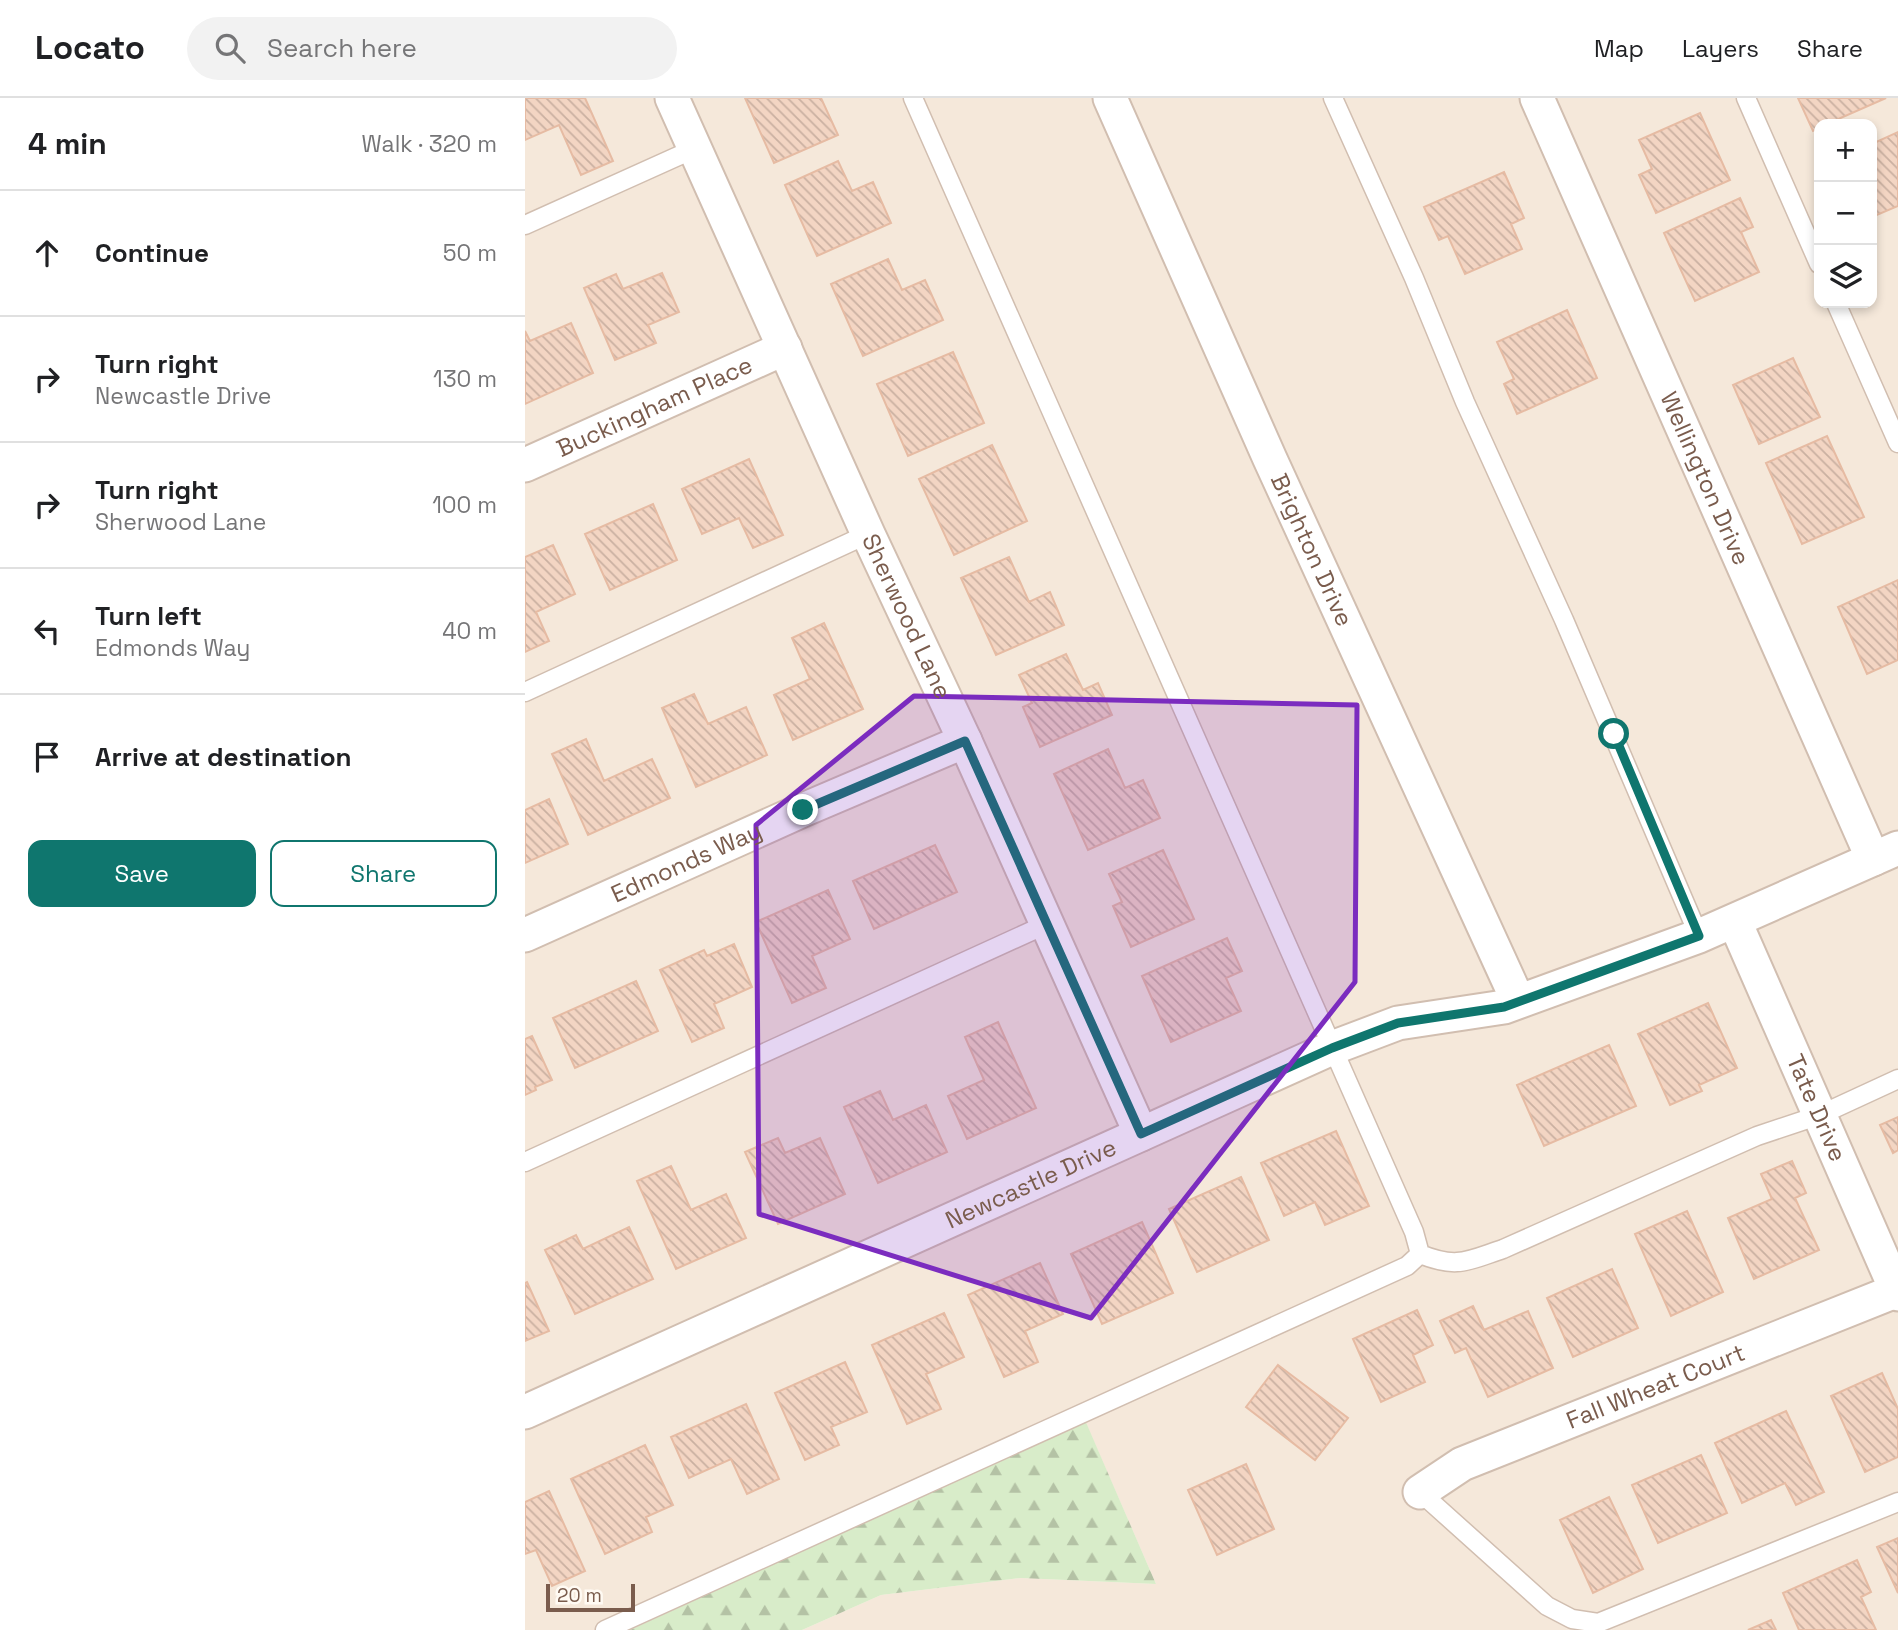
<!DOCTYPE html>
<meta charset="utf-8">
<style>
:root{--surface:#fff;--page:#f2f2f2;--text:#202124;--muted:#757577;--line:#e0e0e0;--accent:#0f766e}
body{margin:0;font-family:"Space Grotesk",sans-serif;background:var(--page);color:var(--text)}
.controls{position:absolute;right:21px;top:21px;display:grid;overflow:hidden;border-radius:14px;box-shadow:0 4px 10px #0003}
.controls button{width:63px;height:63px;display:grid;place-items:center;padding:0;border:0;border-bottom:2px solid var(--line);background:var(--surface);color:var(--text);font:35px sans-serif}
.scale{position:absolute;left:21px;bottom:18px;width:89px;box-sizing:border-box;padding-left:7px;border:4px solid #7a5c4d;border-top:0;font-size:19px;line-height:24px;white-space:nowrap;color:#7a5c4d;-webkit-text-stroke:5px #fffaf3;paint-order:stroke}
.stop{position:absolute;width:21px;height:21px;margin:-16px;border:5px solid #0f766e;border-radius:50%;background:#fff}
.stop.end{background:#0f766e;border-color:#fff;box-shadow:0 2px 7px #0008}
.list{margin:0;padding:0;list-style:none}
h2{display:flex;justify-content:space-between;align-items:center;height:91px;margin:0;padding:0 28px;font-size:30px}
h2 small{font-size:23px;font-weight:400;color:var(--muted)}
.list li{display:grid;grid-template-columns:46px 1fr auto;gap:21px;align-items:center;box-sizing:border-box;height:126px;padding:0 28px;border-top:2px solid var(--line)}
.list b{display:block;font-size:26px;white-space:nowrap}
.list p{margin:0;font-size:23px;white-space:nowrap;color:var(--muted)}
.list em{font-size:23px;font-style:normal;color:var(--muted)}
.actions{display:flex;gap:14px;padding:21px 28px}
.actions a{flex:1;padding:16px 0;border:2px solid var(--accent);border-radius:14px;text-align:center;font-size:24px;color:var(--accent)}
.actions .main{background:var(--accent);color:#fff}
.icon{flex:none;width:38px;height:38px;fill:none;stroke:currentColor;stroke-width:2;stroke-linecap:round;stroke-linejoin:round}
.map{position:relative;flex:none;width:1373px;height:1532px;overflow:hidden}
header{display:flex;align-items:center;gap:42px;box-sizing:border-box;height:98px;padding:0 35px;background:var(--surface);border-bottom:2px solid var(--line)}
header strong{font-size:33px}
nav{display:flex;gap:38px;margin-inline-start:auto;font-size:24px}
.search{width:490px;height:63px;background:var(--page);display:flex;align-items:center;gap:18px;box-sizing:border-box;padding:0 24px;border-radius:38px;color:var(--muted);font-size:26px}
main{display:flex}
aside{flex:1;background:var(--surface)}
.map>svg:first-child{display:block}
.residential{fill:#f5e8da;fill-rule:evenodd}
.forest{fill:url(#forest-firs)}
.building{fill:url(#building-back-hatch);stroke:#e6bba3;stroke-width:2}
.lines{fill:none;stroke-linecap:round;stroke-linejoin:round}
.lane-casing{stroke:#d1beb0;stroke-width:21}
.street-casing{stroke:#d1beb0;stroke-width:37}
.lane{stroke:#fff;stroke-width:18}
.street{stroke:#fff;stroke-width:33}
.route{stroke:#0f766e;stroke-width:9}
.marked{fill:#7b2cbf;fill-opacity:0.2;stroke:#7b2cbf;stroke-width:5;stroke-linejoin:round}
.labels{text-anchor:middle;stroke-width:6;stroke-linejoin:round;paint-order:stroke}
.street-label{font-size:24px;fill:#7a5c4d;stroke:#fffaf3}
</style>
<header>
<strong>Locato</strong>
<div class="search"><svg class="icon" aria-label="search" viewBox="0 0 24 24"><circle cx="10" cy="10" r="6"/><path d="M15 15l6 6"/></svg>Search here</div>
<nav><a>Map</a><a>Layers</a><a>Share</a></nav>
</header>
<main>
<aside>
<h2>4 min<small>Walk · 320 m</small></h2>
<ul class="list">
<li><svg class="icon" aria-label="ahead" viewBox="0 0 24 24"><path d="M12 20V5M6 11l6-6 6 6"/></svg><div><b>Continue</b></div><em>50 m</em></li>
<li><svg class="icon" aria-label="right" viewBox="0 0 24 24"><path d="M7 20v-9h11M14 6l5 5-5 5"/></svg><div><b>Turn right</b><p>Newcastle Drive</p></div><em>130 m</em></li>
<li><svg class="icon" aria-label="right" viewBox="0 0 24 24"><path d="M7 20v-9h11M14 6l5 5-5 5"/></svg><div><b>Turn right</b><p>Sherwood Lane</p></div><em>100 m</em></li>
<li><svg class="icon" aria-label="left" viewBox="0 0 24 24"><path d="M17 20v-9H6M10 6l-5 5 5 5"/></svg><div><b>Turn left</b><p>Edmonds Way</p></div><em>40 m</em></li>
<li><svg class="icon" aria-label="arrive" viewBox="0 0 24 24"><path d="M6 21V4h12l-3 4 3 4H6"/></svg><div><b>Arrive at destination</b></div></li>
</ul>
<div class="actions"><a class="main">Save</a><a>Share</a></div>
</aside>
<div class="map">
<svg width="1373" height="1532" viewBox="0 0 1373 1532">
<defs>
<pattern id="forest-firs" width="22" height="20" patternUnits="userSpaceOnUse" patternTransform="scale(1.75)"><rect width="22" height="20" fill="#d8ecc9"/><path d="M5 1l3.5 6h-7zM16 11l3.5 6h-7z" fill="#b4c2a5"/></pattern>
<pattern id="building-back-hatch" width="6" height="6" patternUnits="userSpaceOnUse" patternTransform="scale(1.75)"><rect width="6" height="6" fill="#f3d5c3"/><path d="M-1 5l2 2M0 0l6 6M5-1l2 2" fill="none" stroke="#cab0a1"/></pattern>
</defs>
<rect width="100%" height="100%" fill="#fdf6ec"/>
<path class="residential" d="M0 0H1373V1532H277L356 1497 496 1480 631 1486 560 1323 105 1532H0ZM1294 26H1347V205H1294Z"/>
<path class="forest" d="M560 1322 631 1486 496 1480 356 1497 277 1532H105Z"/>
<path class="building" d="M0 0H60L88 63 56 77 34 27 0 42Z
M220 0H296L313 37 249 65Z
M1273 0H1361L1302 26H1294V30L1288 33Z
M1175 15 1205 82 1131 115 1114 77 1127 71 1114 42Z
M1373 34V108L1347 119V46Z
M313 63 327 93 348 84 366 125 292 158 260 87Z
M979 74 999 120 986 126 997 151 940 176 923 138 914 142 899 109Z
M1215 100 1228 129 1216 134 1234 174 1170 203 1139 135Z
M363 161 377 192 400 182 418 222 338 258 306 186Z
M137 175 154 214 123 227 131 245 90 262 59 190 91 176 98 191Z
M1042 212 1072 280 992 316 979 286 989 281 972 244Z
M46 225 68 275 0 306V233L5 243Z
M428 254 459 325 383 358 352 286Z
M1268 260 1295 319 1234 346 1208 287Z
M1302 338 1339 419 1277 446 1241 365Z
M467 347 502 423 429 457 394 381Z
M224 361 258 437 228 450 214 420 177 436 157 391Z
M128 406 152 462 85 492 60 436Z
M28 447 50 496 11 514 24 543 0 554V459Z
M484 459 504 504 525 494 539 527 471 557 436 480Z
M1373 482V562L1342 576 1313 509Z
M299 525 338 611 268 642 249 597 285 581 267 540Z
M541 556 558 592 573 585 587 617 515 649 498 609 507 605 494 577Z
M169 596 183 626 221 609 242 657 171 689 137 610Z
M61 641 79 683 127 661 145 700 63 737 27 656Z
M583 651 600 690 618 682 635 720 563 752 529 676Z
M24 701 43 746 0 765V712Z
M410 747 432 794 349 831 328 783Z
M638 752 669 821 606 849 588 808 597 804 584 776Z
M303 792 325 841 287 858 301 890 267 905 231 824Z
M702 840 717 873 701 880 716 913 646 944 617 878Z
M209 846 227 889 189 906 199 930 167 944 135 872 179 852 182 858Z
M111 883 133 933 50 970 28 920Z
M1183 905 1212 970 1174 987 1177 993 1145 1007 1113 936Z
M473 924 511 1010 442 1041 423 998 459 982 440 939Z
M7 938 27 982 10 989 11 992 0 997V941Z
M1084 947 1111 1008 1019 1048 992 987Z
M355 993 368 1022 401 1007 422 1054 353 1085 319 1009Z
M1373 1019V1052L1368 1055 1355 1027Z
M811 1033 844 1108 800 1127 790 1104 759 1118 736 1065Z
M253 1040 260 1055 295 1040 320 1096 253 1126 220 1054Z
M1267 1063 1281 1095 1270 1100 1294 1152 1229 1181 1203 1120 1247 1101 1236 1076Z
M146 1068 166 1112 201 1096 221 1140 151 1171 112 1083Z
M716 1079 744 1142 672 1174 644 1111Z
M1162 1113 1198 1194 1146 1218 1110 1136Z
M617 1124 648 1195 577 1226 546 1156Z
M104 1129 128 1181 50 1216 20 1152 51 1137 58 1151Z
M515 1165 538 1216 500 1233 513 1264 479 1279 443 1197Z
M1087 1171 1113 1230 1048 1259 1022 1200Z
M2 1184 24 1233 0 1243V1185Z
M948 1208 959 1232 1003 1213 1028 1270 963 1299 941 1250 930 1255 915 1223Z
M892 1212 908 1247 888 1257 900 1284 856 1304 828 1241Z
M419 1215 439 1259 401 1276 416 1311 382 1326 347 1247Z
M320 1264 342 1314 306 1329 314 1347 280 1362 250 1295Z
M753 1267 823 1320 790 1362 721 1309Z
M1357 1275 1373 1311V1359L1340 1374 1306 1298Z
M221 1306 254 1381 222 1396 206 1361 164 1380 146 1339Z
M1261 1313 1299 1394 1271 1407 1260 1385 1217 1405 1190 1345Z
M120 1347 148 1407 121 1419 127 1434 80 1456 46 1381Z
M1176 1357 1202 1415 1133 1445 1107 1387Z
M721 1366 749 1431 692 1457 663 1392Z
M24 1393 60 1473 27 1488 11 1452 0 1456V1404Z
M1084 1399 1118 1471 1068 1495 1035 1422Z
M1373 1440V1495L1352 1449Z
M1332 1462 1346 1494 1336 1499 1351 1532H1274L1258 1495Z
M1246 1522 1251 1532H1223Z"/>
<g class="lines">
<defs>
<path id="lane" d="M808 0 889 180 940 304 1039 522 1174 838
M1221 0 1294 166
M0 127 171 50
M1311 205 1373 345
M0 594 343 436
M0 1064 522 826
M895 1156C932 1171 942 1163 978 1151L1232 1038 1295 1017 1373 981
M895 1394 1022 1508 1047 1521 1073 1525 1373 1404
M80 1532 882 1168 895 1156 889 1134 388 0"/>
<g id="street">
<path id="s1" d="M147 0 343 436 440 643 616 1036"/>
<path id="s2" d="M585 0 745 361 993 903"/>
<path id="s3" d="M1012 0 1348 761"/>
<path id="s4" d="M0 367 260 250"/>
<path id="s5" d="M1210 824 1373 1196"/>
<path id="s6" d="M0 837 278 712 440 643"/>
<path id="s7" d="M0 1314 807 950 873 925 979 909 1174 838 1373 750"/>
<path id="s8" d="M895 1394 937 1366 1373 1192"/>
</g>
</defs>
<use href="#lane" class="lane-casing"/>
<use href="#street" class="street-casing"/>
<use href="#lane" class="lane"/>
<use href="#street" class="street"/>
</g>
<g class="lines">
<path class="route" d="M278 712 440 643 616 1036 807 950 873 925 979 909 1174 838 1089 636"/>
</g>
<path class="marked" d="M389 598 832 607 830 884 566 1220 234 1116 231 727Z"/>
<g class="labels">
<g class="street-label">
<text dy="8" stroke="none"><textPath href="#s4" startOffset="142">Buckingham Place</textPath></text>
<text dy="8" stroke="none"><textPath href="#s3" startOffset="416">Wellington Drive</textPath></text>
<text dy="8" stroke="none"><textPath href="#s2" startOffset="495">Brighton Drive</textPath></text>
<text dy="8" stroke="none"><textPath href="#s1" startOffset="569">Sherwood Lane</textPath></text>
<text dy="8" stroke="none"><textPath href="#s6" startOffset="177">Edmonds Way</textPath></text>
<text dy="8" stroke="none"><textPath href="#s5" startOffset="203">Tate Drive</textPath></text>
<text dy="8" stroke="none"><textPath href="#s7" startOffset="555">Newcastle Drive</textPath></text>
<text dy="8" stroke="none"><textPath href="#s8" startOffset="259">Fall Wheat Court</textPath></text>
</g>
</g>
</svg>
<div class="controls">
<button>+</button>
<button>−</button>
<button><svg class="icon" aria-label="layers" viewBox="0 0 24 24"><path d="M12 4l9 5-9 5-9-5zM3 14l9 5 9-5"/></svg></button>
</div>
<div class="scale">20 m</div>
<div class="stop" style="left:1089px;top:636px"></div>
<div class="stop end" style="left:278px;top:712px"></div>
</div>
</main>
